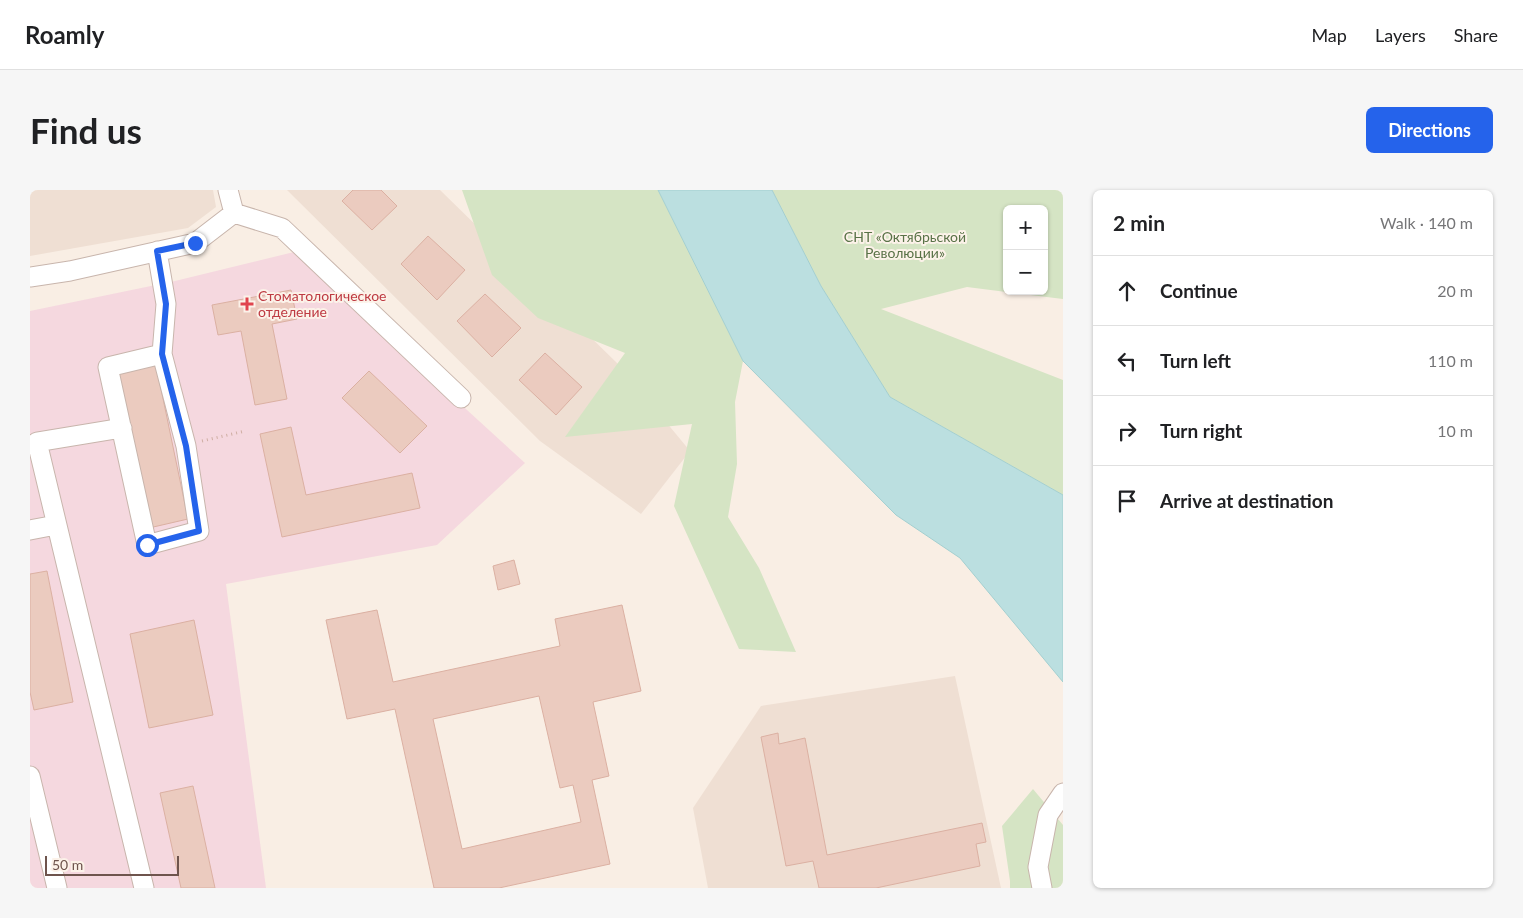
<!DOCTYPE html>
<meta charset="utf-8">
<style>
:root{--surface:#fff;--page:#f6f6f6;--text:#202124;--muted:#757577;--line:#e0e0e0;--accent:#2563eb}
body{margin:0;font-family:Lato,sans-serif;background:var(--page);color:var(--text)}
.controls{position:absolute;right:15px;top:15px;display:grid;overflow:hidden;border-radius:8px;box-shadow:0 1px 4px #0004}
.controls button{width:45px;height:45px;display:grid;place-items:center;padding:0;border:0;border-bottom:1px solid var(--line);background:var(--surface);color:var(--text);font:25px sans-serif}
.scale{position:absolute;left:15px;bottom:12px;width:134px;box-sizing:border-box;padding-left:5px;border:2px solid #6e544d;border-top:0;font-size:14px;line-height:18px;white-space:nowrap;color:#6e544d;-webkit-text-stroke:4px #fcf2e9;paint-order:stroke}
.stop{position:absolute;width:15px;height:15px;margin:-11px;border:4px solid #2563eb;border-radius:50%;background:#fff}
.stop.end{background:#2563eb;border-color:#fff;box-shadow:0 1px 5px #0008}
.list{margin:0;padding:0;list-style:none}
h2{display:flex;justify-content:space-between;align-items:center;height:65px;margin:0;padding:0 20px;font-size:21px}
h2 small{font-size:16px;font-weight:400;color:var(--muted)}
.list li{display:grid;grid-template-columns:32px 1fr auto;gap:15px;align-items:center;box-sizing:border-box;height:70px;padding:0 20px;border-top:1px solid var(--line)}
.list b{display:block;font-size:19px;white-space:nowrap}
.list em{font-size:16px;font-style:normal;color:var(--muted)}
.icon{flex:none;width:28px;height:28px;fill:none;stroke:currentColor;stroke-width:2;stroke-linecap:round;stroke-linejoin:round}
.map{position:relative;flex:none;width:1033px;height:698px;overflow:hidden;border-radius:8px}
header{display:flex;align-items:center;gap:30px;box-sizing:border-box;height:70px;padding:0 25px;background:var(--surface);border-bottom:1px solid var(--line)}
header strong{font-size:24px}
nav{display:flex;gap:28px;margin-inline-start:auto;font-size:18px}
.intro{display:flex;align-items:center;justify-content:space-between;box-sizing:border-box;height:120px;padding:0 30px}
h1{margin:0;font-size:35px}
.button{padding:12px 22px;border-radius:8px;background:var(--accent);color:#fff;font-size:18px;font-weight:700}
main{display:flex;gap:30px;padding:0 30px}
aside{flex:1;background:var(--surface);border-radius:8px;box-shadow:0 1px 4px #0004}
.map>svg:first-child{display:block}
.residential{fill:#efdfd3}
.medical{fill:#f5d8df}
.green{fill:#d5e4c4;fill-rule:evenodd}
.water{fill:#bbdfe0;stroke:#a3cfd0}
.building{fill:#ebcbbf;stroke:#dbb0a2;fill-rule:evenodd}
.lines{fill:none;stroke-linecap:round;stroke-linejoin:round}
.minor-casing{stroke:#c8b5ac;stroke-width:21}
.path{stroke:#cfaea3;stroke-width:3;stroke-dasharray:1 4;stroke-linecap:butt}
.minor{stroke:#fff;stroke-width:19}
.route{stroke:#2563eb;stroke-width:6}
.health-dot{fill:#e0444e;stroke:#fcf2e9;stroke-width:2}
.labels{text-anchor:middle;stroke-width:4;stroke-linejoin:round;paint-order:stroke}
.park-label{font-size:14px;fill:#597247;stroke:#fcf2e9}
.health-label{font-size:14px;fill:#be3a42;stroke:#fcf2e9;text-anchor:start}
</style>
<header>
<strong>Roamly</strong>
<nav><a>Map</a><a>Layers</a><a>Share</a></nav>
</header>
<div class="intro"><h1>Find us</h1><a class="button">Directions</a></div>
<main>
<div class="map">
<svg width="1033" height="698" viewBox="0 0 1033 698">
<rect width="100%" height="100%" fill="#f9eee4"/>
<path class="residential" d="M0 0H183L186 17 158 38 0 66Z
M257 0H410L588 174 660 261 611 324 510 251Z
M925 486 971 698H678L663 618 731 516Z"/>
<path class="medical" d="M264 62 495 273 407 355 196 394 236 698H0V121L145 91Z"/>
<path class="green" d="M432 0H628L713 171 705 212 707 274 698 327 729 378 766 462 709 459 644 316 662 234 535 247 595 163 508 128 462 85Z
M742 0H1033V109L937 97 851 119 1033 190V305L860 207 791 96ZM977 19H1014V101H977Z
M1003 599 1033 635V698H980V691L972 636Z"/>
<path class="water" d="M628 0H742L791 96 860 207 1033 305V492L930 368 866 325 713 171Z"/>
<path class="building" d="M323 0H351L367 16 342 40 312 11Z
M398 46 435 80 407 110 371 74Z
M261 100 267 129 242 134 257 209 225 215 211 141 188 145 182 115Z
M455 104 491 138 462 167 427 131Z
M515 163 552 197 526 225 489 190Z
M125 170 158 329 119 338 86 178Z
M339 181 397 236 370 263 312 208Z
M261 237 276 305 382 283 390 318 252 347 230 244Z
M484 370 490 394 468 400 463 376Z
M17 381 43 512 4 520 0 502V384Z
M592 415 611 501 563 512 579 586 562 590 580 674 469 698H404L365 519 317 529 296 430 347 420 363 492 530 456 525 429ZM509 506 530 598 543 595 551 632 432 659 403 529Z
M164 430 183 525 119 538 100 444Z
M748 543 749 554 775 548 797 665 952 633 956 652 946 654 950 676 846 698H789L783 671 756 676 731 547Z
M163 596 185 698H151L130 603Z"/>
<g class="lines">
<defs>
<path id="minor" d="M198 0 204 23
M204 23 252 38 431 208
M127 61 136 114 132 164 156 256 169 341 117 355 78 177 132 164
M0 87 40 81 165 53 204 23
M92 238 7 252 114 698
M0 340 26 335
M0 586 27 698
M1012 698 1008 677 1018 625 1033 603"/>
</defs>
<use href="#minor" class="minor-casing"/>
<path class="path" d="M172 251 215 241"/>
<use href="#minor" class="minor"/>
</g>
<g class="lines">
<path class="route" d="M117 355 169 341 156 256 132 164 136 114 127 61 165 53"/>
</g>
<path class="health-dot" d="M214.5 106.5h5v5h5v5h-5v5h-5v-5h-5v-5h5z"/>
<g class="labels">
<g class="park-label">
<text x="875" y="52">СНТ «Октябрьской<tspan x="875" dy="16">Революции»</tspan></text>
</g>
<g class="health-label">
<text x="228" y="111">Стоматологическое<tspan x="228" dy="16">отделение</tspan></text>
</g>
</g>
</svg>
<div class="controls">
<button>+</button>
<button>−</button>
</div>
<div class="scale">50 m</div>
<div class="stop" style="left:117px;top:355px"></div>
<div class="stop end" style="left:165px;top:53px"></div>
</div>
<aside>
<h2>2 min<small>Walk · 140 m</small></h2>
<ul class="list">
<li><svg class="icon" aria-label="ahead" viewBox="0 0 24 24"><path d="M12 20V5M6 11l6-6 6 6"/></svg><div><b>Continue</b></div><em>20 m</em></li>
<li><svg class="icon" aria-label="left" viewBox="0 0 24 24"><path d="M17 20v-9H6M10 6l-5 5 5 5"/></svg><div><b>Turn left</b></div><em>110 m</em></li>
<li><svg class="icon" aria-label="right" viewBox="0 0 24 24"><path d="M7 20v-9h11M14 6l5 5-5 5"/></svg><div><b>Turn right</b></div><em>10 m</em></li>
<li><svg class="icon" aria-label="arrive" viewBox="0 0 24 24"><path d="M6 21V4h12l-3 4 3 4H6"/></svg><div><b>Arrive at destination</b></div></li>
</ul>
</aside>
</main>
